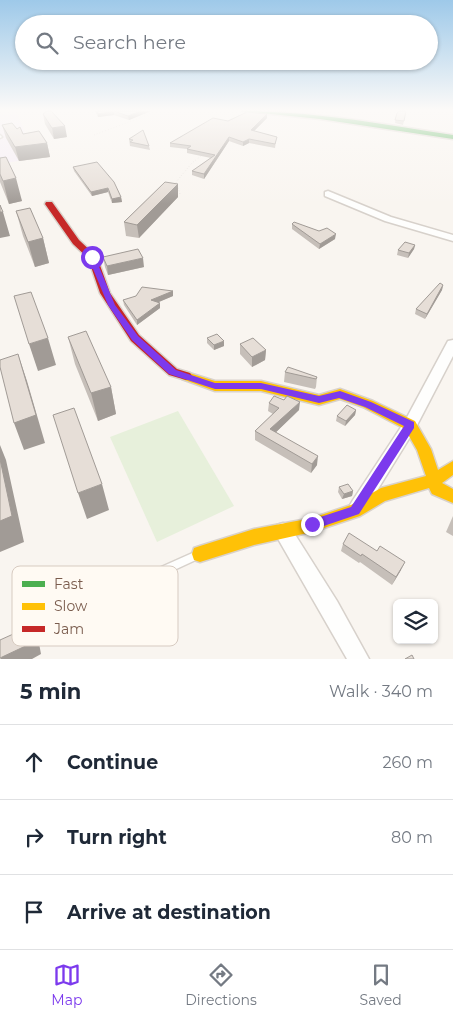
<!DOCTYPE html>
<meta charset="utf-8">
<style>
:root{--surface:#fff;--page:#f6f6f7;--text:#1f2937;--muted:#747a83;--line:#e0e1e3;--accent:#7c3aed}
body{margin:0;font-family:Montserrat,sans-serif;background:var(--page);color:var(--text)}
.controls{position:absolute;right:15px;bottom:15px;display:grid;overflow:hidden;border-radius:8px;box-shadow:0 1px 4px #0004}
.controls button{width:45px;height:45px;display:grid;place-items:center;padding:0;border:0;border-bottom:1px solid var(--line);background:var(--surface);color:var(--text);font:25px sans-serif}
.stop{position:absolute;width:15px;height:15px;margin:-11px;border:4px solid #7c3aed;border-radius:50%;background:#fff}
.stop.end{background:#7c3aed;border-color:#fff;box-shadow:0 1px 5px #0008}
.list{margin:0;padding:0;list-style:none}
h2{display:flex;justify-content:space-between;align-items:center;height:65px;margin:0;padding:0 20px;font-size:21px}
h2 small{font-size:16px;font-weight:400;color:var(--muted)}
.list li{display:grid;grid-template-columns:32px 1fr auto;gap:15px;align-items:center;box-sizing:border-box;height:75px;padding:0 20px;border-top:1px solid var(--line)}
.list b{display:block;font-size:19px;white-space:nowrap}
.list em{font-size:16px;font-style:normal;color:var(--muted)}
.icon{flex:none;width:28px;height:28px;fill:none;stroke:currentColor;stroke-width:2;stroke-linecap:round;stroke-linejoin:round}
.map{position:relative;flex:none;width:453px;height:659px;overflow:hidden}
.search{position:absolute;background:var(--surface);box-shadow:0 1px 4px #0004;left:15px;right:15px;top:15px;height:55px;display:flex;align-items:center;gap:12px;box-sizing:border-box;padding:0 18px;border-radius:28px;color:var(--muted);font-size:19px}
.sheet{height:290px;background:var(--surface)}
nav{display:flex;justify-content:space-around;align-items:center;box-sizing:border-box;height:70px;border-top:1px solid var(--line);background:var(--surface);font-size:14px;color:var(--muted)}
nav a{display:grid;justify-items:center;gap:2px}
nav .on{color:var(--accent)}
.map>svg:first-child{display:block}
.education{fill:#f6eef6}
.green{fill:#e7f0db}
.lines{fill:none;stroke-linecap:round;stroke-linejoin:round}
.lane-casing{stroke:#d7d1cb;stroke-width:3}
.street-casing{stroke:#d7d1cb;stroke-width:3}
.fast-casing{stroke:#d9d2cb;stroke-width:3}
.slow-casing{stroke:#d9d2cb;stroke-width:3}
.jam-casing{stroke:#d9d2cb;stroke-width:3}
.path{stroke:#dcd5d0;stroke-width:1;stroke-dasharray:0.5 2.5;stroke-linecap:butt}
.lane{fill:#fefefd;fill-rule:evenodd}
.street{fill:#fefefd;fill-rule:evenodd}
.fast{fill:#4caf50;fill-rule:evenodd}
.slow{fill:#ffc107;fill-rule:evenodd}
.jam{fill:#c62828;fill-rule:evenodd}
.wall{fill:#c6bfb9}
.shaded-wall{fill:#a19b96}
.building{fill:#e6ded7;stroke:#a19b96}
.route{fill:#7c3aed}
.key{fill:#fffaf3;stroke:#d7cbc1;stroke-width:1}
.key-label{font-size:14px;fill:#7a5c4d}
</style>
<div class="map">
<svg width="453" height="659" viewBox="0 0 453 659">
<rect width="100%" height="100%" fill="#f9f5f0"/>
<path class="education" d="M0 111H16L35 158 0 164Z"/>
<path class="green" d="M178 411 234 506 157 542 110 437Z"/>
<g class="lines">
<defs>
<path id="lane" d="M0 135 2 137 0 138Z
M197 551 200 552 202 555 200 558 30 637 26 638 22 637 21 633 22 629Z"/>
<path id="street" d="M328 191 391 217 453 235V241L385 221 325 196V192Z
M453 340V356L415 429 365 510 359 513 353 510 350 505 353 500 405 421 448 341Z
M283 523 289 525 337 601 369 659H347L277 537 274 531 277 525Z"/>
<path id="fast" d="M241 111C313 111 383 124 453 135V139L320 119Z"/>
<path id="slow" d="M186 372 215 381H261L319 395 340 389 373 401 415 421 431 449 438 470 453 461V475L442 483 453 489V503L432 494 429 488 385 501 360 516 312 532 254 545 200 562 194 560 192 554 194 548 200 546 254 529 312 518 351 505 381 488 426 476 417 450 405 429 363 407 340 399 319 405 261 391H215L182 379 180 376 182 373Z"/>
<path id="jam" d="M46 202H52L79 240 97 257 110 293 139 335 177 369 190 373 192 376 190 379 186 380 169 375 131 341 100 293 88 258 73 244 45 204Z"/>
</defs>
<use href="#lane" class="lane-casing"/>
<use href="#street" class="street-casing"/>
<use href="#fast" class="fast-casing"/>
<use href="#slow" class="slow-casing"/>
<use href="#jam" class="jam-casing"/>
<path class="path" d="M227 122 235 115
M94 135 150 114 146 111
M180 194 176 182 192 163 202 155"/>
<use href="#lane" class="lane"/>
<use href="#street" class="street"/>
<use href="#fast" class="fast"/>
<use href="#slow" class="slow"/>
<use href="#jam" class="jam"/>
</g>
<path class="wall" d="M95 111H151L129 120 114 115 98 117Z
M406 111 403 125 395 123 397 113Z
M43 114 67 137 54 139 45 124Z
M267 118 254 131 276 141 275 148 249 143 243 146 229 141 204 179 192 175V171L211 158 187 153V149L170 147V143L228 121Z
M2 125 17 129 23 134 47 143 50 157 19 161 6 138Z
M129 139 149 146 150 150 130 146Z
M0 158 22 201 9 204 0 182Z
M73 167 121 197 122 202 112 203 108 192 92 196 74 171Z
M178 184V197L139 238 126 236 124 222Z
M16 211 43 238 49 263 35 267 23 236Z
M292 224 335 239 319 249 292 229Z
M415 245 414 249 408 258 397 255 398 250Z
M103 257 144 267 108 275 105 267Z
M443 285 442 290 425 319 415 314 416 309Z
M173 291V296L158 302 160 308 137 325 124 305 123 300Z
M68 337 111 387 116 414 98 421 75 364Z
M207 338 224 346 214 350 207 343Z
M240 344 266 350 265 360 252 367 240 354Z
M285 372 317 377 316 387 315 389 284 382Z
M269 403 299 410 276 432 317 465 311 473 255 440V431L273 414 268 411Z
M356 410 355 415 345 426 336 421 337 416Z
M339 487 353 491 352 496 342 499 338 492Z
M453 516V536L446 532Z
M343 544 377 551 401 570 392 585 360 562 359 563 341 551Z"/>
<path class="shaded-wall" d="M114 111V115L98 117V114Z
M141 111H151L129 120 128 116Z
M267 114V118L251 134V130Z
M65 126 67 137 54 139 52 128Z
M229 137V141L204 179V174Z
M249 139V143L243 146V142Z
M47 143 50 157 19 161 15 147Z
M16 178 22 201 9 204 3 181Z
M178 184V197L139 238 137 225Z
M108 188V192L92 196 91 192Z
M121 197 122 202 112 203V199Z
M0 212H3L10 236 0 238Z
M336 234 335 239 319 249 320 244Z
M43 238 49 263 35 267 28 242Z
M415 245 414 249 408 258 409 253Z
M143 258 144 267 108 275 107 266Z
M443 285 442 290 425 319 427 314Z
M173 291V296L152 305 151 300Z
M160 303V308L137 325V320Z
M48 338 56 365 38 371 29 344Z
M224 341V346L214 350V345Z
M266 350 265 360 252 367V357Z
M18 354 27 381 45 443 24 450 14 423Z
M111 387 116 414 98 421 91 393Z
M300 402 299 410 270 438V429Z
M356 410 355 415 345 426 346 421Z
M0 445 6 460 24 542 0 552Z
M318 456 317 465 311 473 312 464Z
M102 484 109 510 87 519 78 493Z
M353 491 352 496 342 499 344 494Z
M405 562 401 570 392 585 396 577Z
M31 626 38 638 41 654 32 659H0Z"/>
<path class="building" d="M47 111H51L65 126 52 128 43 114Z
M97 111H141L128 116 114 111 98 114Z
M399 111H406L404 121 395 120 397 113Z
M247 112 267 114 251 130 277 137 275 144 249 139 243 142 229 137 204 174 192 171 215 155 187 149 191 146 170 143 213 118 228 121Z
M12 123 17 129 20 127 23 134 39 131 47 143 15 147 2 125Z
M143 130 149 146 130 142 133 140 129 139Z
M6 157 16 178 3 181 0 174V158Z
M97 162 114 182 121 197 112 199 108 188 91 192 73 167Z
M165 182 178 184 137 225 124 222Z
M0 205 3 212H0Z
M30 208 43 238 28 242 16 211Z
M294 222 319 231 327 228 336 234 320 244 292 224Z
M405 242 415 245 409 253 398 250Z
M138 249 143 258 107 266 103 257Z
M440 283 443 285 427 314 416 309Z
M142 287 173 291 151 300 160 303 137 320 123 300 136 296Z
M31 292 48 338 29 344 14 296Z
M86 331 111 387 91 393 68 337Z
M217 334 224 341 214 345 207 338Z
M253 338 266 350 252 357 240 344Z
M18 354 36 415 14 423 0 367V360Z
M288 367 317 377 316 379 285 372Z
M274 396 284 400 287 396 300 402 270 429 318 456 312 464 255 431 279 408 269 403Z
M347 405 356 410 346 421 337 416Z
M74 408 102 484 78 493 53 415Z
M0 459 12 516 0 521Z
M348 484 353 491 344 494 339 487Z
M349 533 377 551 380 546 405 562 396 577 362 554 361 556 343 544Z
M31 626 34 642 0 658V640Z
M412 655 414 659H405Z"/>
<linearGradient id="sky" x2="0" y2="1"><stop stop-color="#9ec9e9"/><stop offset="0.54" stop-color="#fcfaf8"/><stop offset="1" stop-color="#fcfaf8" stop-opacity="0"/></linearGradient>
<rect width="453" height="204" fill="url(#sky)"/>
<path class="route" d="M92 255 95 257 115 305 138 336 176 370 215 383H261L319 396 340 391 371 402 414 422V428L359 514 312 530 308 528 306 524 308 521 351 507 404 426 365 407 339 398 319 403 261 389H215L169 374 132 340 108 305 88 257Z"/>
<rect x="12" y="566" width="166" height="80" rx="8" class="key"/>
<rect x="22" y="581" width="23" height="6" fill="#4caf50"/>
<rect x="22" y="603" width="23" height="7" fill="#ffc107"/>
<rect x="22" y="626" width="23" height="6" fill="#c62828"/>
<g class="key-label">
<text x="54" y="589">Fast</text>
<text x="54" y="611">Slow</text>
<text x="54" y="634">Jam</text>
</g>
</svg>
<div class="controls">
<button><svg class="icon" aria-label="layers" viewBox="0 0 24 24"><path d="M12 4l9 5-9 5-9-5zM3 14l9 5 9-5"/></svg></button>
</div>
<div class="stop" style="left:92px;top:257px"></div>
<div class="stop end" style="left:312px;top:524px"></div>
<div class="search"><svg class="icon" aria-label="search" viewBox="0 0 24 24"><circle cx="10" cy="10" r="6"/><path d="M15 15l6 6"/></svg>Search here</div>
</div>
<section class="sheet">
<h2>5 min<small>Walk · 340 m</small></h2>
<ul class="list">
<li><svg class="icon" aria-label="ahead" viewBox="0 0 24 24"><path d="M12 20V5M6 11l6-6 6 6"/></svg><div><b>Continue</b></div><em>260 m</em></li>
<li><svg class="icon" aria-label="right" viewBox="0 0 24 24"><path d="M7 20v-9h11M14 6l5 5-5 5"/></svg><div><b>Turn right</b></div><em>80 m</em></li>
<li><svg class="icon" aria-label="arrive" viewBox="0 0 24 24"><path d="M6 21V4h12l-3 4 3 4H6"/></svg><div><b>Arrive at destination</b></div></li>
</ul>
</section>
<nav>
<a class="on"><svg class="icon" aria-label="map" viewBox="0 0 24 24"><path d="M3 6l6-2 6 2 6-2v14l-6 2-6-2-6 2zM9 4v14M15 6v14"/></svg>Map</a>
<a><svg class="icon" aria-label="directions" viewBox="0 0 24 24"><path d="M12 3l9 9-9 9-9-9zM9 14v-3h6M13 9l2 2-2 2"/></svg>Directions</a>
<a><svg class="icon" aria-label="saved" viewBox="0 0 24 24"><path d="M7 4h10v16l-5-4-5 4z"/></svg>Saved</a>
</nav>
